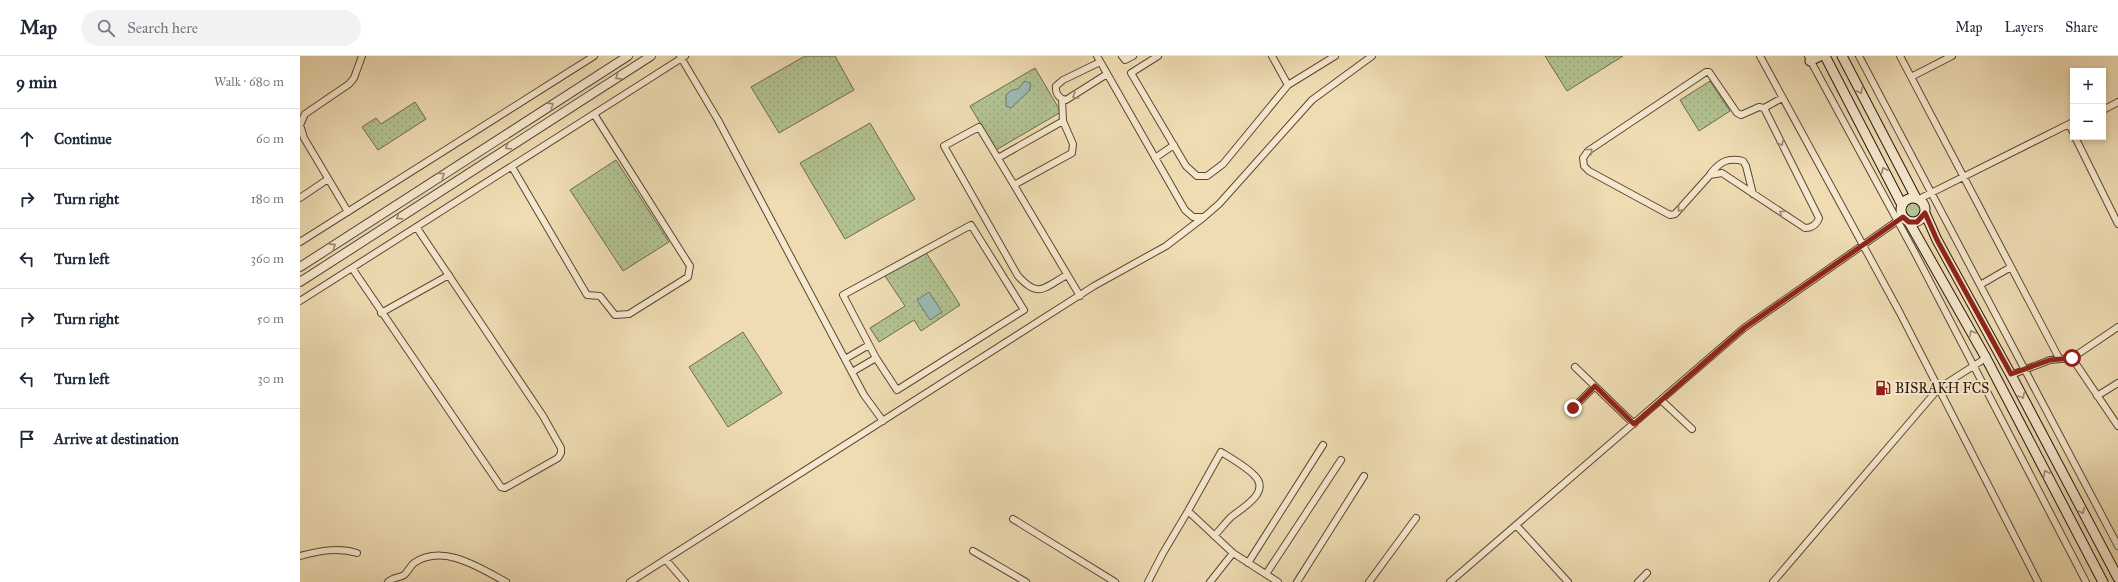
<!DOCTYPE html>
<meta charset="utf-8">
<style>
:root{--surface:#fff;--page:#f2f2f3;--text:#1f2937;--muted:#747a83;--line:#e0e1e3}
body{margin:0;font-family:"IM FELL Great Primer",serif;background:var(--page);color:var(--text)}
.controls{position:absolute;right:12px;top:12px;display:grid;overflow:hidden;border-radius:0px;box-shadow:0 2px 6px #0003}
.controls button{width:36px;height:36px;display:grid;place-items:center;padding:0;border:0;border-bottom:1px solid var(--line);background:var(--surface);color:var(--text);font:20px sans-serif}
.stop{position:absolute;width:12px;height:12px;margin:-9px;border:3px solid #8f2418;border-radius:50%;background:#fff}
.stop.end{background:#8f2418;border-color:#fff;box-shadow:0 1px 4px #0008}
.list{margin:0;padding:0;list-style:none}
h2{display:flex;justify-content:space-between;align-items:center;height:52px;margin:0;padding:0 16px;font-size:17px}
h2 small{font-size:13px;font-weight:400;color:var(--muted)}
.list li{display:grid;grid-template-columns:26px 1fr auto;gap:12px;align-items:center;box-sizing:border-box;height:60px;padding:0 16px;border-top:1px solid var(--line)}
.list b{display:block;font-size:15px;white-space:nowrap}
.list em{font-size:13px;font-style:normal;color:var(--muted)}
.icon{flex:none;width:22px;height:22px;fill:none;stroke:currentColor;stroke-width:2;stroke-linecap:round;stroke-linejoin:round}
.map{position:relative;flex:none;width:1818px;height:526px;overflow:hidden}
header{display:flex;align-items:center;gap:24px;box-sizing:border-box;height:56px;padding:0 20px;background:var(--surface);border-bottom:1px solid var(--line)}
header strong{font-size:19px}
nav{display:flex;gap:22px;margin-inline-start:auto;font-size:14px}
.search{width:280px;height:36px;background:var(--page);display:flex;align-items:center;gap:10px;box-sizing:border-box;padding:0 14px;border-radius:22px;color:var(--muted);font-size:15px}
main{display:flex}
aside{flex:1;background:var(--surface)}
.map>svg:first-child{display:block}
.grass{fill:url(#grass-tufts);stroke:#6e6b4c}
.park{fill:url(#park-dots);stroke:#6e6b4c}
.water{fill:#9bbab4;stroke:#6e786f}
.lines{fill:none;stroke-linecap:round;stroke-linejoin:round}
.minor-casing{stroke:#5c4632;stroke-width:8}
.tertiary-casing{stroke:#5c4632;stroke-width:10}
.secondary-casing{stroke:#2b1407;stroke-width:11}
.minor{stroke:#f5e8ce;stroke-width:6}
.tertiary{stroke:#f5e8ce;stroke-width:8}
.secondary{stroke:#f5e8ce;stroke-width:9}
.oneway{stroke:#9a8974}
.route{stroke:#8f2418;stroke-width:5}
.labels{text-anchor:middle;stroke-width:4;stroke-linejoin:round;paint-order:stroke}
.poi-label{font-size:14px;fill:#2b1407;stroke:#f5e8ce;text-anchor:start}
</style>
<header>
<strong>Map</strong>
<div class="search"><svg class="icon" aria-label="search" viewBox="0 0 24 24"><circle cx="10" cy="10" r="6"/><path d="M15 15l6 6"/></svg>Search here</div>
<nav><a>Map</a><a>Layers</a><a>Share</a></nav>
</header>
<main>
<aside>
<h2>9 min<small>Walk · 680 m</small></h2>
<ul class="list">
<li><svg class="icon" aria-label="ahead" viewBox="0 0 24 24"><path d="M12 20V5M6 11l6-6 6 6"/></svg><div><b>Continue</b></div><em>60 m</em></li>
<li><svg class="icon" aria-label="right" viewBox="0 0 24 24"><path d="M7 20v-9h11M14 6l5 5-5 5"/></svg><div><b>Turn right</b></div><em>180 m</em></li>
<li><svg class="icon" aria-label="left" viewBox="0 0 24 24"><path d="M17 20v-9H6M10 6l-5 5 5 5"/></svg><div><b>Turn left</b></div><em>360 m</em></li>
<li><svg class="icon" aria-label="right" viewBox="0 0 24 24"><path d="M7 20v-9h11M14 6l5 5-5 5"/></svg><div><b>Turn right</b></div><em>50 m</em></li>
<li><svg class="icon" aria-label="left" viewBox="0 0 24 24"><path d="M17 20v-9H6M10 6l-5 5 5 5"/></svg><div><b>Turn left</b></div><em>30 m</em></li>
<li><svg class="icon" aria-label="arrive" viewBox="0 0 24 24"><path d="M6 21V4h12l-3 4 3 4H6"/></svg><div><b>Arrive at destination</b></div></li>
</ul>
</aside>
<div class="map">
<svg width="1818" height="526" viewBox="0 0 1818 526">
<defs>
<pattern id="grass-tufts" width="24" height="20" patternUnits="userSpaceOnUse"><rect width="24" height="20" fill="#b2c291"/><path d="M3 7l-1-3M5 7V3M7 7l1-3M15 17l-1-3M17 17v-4M19 17l1-3" fill="none" stroke="#99a67c"/></pattern>
<pattern id="park-dots" width="8" height="8" patternUnits="userSpaceOnUse"><rect width="8" height="8" fill="#b2c291"/><path d="M2 2h.1M6 6h.1" fill="none" stroke="#99a67c" stroke-width="1.8" stroke-linecap="round"/></pattern>
</defs>
<rect width="100%" height="100%" fill="#efdcb3"/>
<filter id="stains"><feTurbulence type="fractalNoise" baseFrequency=".005" numOctaves="4"/><feColorMatrix values="0 0 0 0 .2 0 0 0 0 .09 0 0 0 0 .02 0 0 0 .5 -.17"/></filter>
<radialGradient id="worn" r=".72"><stop offset=".6" stop-color="#630" stop-opacity="0"/><stop offset="1" stop-color="#630" stop-opacity=".3"/></radialGradient>
<path class="grass" d="M1603 154a10 10 0 1 1 20 0a10 10 0 1 1-20 0Z"/>
<path class="park" d="M505 0H535L554 34 479 77 451 31Z
M1245 0H1323L1267 35Z
M735 12 761 56 696 94 670 50Z
M1410 25 1430 55 1399 75 1380 44Z
M115 46 126 63 78 94 62 71 76 62 81 68Z
M570 67 615 143 545 183 500 107Z
M316 104 369 186 323 215 270 134Z
M625 195 660 249 621 275 614 264 579 286 570 272 605 250 585 220Z
M443 276 482 337 428 371 389 311Z"/>
<path class="water" d="M725 25 731 28 729 35 711 52 706 50V39L712 34 718 33Z
M629 236 642 256 630 264 617 244Z"/>
<g class="lines">
<defs>
<path id="minor" d="M380 0 418 64 564 339 583 365
M797 0 885 154 893 161H904L919 148 1012 44 1072 0
M822 0 825 4 833 0
M858 0 831 17 886 110 897 120H907L923 108 988 29
M972 0 988 29 1035 0
M1460 0 1600 257 1738 526
M1508 0 1615 197 1786 526
M1559 0 1818 490
M1600 0 1759 302
M800 6 763 24 756 30C755 37 759 43 766 44L807 18
M1611 21 1652 0
M762 43 763 65 773 88 772 97 714 129 780 240
M1464 52 1519 162C1517 168 1512 172 1505 172L1422 117 1410 119 1375 158 1370 159 1289 115 1284 110 1283 102 1288 95 1406 16H1409L1437 57 1441 59 1459 51 1464 52 1482 42
M1803 54 1818 46
M1769 68 1773 76
M1775 81 1818 168
M698 102 763 65
M855 102 874 89
M212 111 287 239 300 240 315 259 329 258 388 221 390 210 294 58
M1411 117C1420 106 1428 101 1443 105L1446 110 1453 138
M714 129 679 71 644 90 718 220C739 243 743 232 767 219
M0 142 28 123
M1619 143 1773 66
M48 156 4 82 0 69 5 58 49 28 54 22 62 0
M671 169 724 254 597 334 576 302 543 239Z
M0 186 294 0
M52 212 201 431 205 432 258 402 261 397V392L243 360 117 172
M1680 229 1711 211
M0 245 385 0
M81 257 149 219
M1772 302 1818 370
M545 303 569 289
M1275 311 1334 368
M552 316 576 302
M1711 319 1750 304 1772 302 1818 271
M1797 340 1818 327
M1361 344 1392 373
M1273 352 1295 330
M888 455 933 497 978 526
M713 463 815 526
M1216 469 1268 526
M673 495 726 526
M0 500C18 495 38 491 57 497
M366 504 385 526
M948 507 1023 389
M966 518 1041 404
M88 526C93 521 99 522 104 519 108 516 110 510 114 507 143 487 180 512 206 526
M330 526 794 230 866 190 904 161
M848 526 863 497 888 455 921 396C931 402 945 410 954 419 972 436 942 452 931 461 925 467 920 474 914 480
M910 526 933 497
M997 526 1064 420
M1069 526 1116 462
M1150 526 1444 272 1603 161
M1338 526 1347 517
M1473 526 1639 332 1686 302"/>
<path id="tertiary" d="M0 211 328 0
M0 226 351 0"/>
<path id="secondary" d="M1525 0 1602 149
M1542 0 1616 142
M1510 5 1520 0
M1601 154a12 12 0 1 1 24 0a12 12 0 1 1-24 0Z
M1625 157 1637 184 1711 319 1818 522
M1609 166 1686 302 1803 526"/>
</defs>
<use href="#minor" class="minor-casing"/>
<use href="#tertiary" class="tertiary-casing"/>
<use href="#secondary" class="secondary-casing"/>
<use href="#minor" class="minor"/>
<use href="#tertiary" class="tertiary"/>
<use href="#secondary" class="secondary"/>
</g>
<defs><path id="oneway-chevron" d="M-2-3.5L2.5 0L-2 3.5" fill="none" stroke-width="1.6" stroke-linecap="round" stroke-linejoin="round"/></defs>
<g class="oneway">
<use href="#oneway-chevron" transform="translate(318 21) rotate(147)"/>
<use href="#oneway-chevron" transform="translate(1560 35) rotate(63)"/>
<use href="#oneway-chevron" transform="translate(775 40) rotate(150)"/>
<use href="#oneway-chevron" transform="translate(251 49) rotate(-32)"/>
<use href="#oneway-chevron" transform="translate(1481 87) rotate(63)"/>
<use href="#oneway-chevron" transform="translate(208 91) rotate(147)"/>
<use href="#oneway-chevron" transform="translate(1290 95) rotate(-43)"/>
<use href="#oneway-chevron" transform="translate(1584 114) rotate(-117)"/>
<use href="#oneway-chevron" transform="translate(142 119) rotate(-33)"/>
<use href="#oneway-chevron" transform="translate(1380 153) rotate(132)"/>
<use href="#oneway-chevron" transform="translate(1482 157) rotate(-146)"/>
<use href="#oneway-chevron" transform="translate(99 161) rotate(147)"/>
<use href="#oneway-chevron" transform="translate(33 190) rotate(-33)"/>
<use href="#oneway-chevron" transform="translate(1672 277) rotate(-119)"/>
<use href="#oneway-chevron" transform="translate(1722 340) rotate(62)"/>
<use href="#oneway-chevron" transform="translate(1746 417) rotate(-118)"/>
<use href="#oneway-chevron" transform="translate(1782 455) rotate(62)"/>
</g>
<g class="lines">
<path class="route" d="M1273 352 1295 330 1334 368 1444 272 1603 161 1609 166H1617L1625 157 1637 184 1711 318 1750 304 1772 302"/>
</g>
<defs>
<symbol id="fuel-bare" viewBox="-9 -9 18 18"><path d="M-5.5-6h7V0h2V4h1.3V-2.5L3-4.5l.8-.8L6-3V5H2.5V1h-1V6h-7ZM-4.2-4.7v3.2H.2V-4.7Z" fill="#8f2418" stroke="#f5e8ce" stroke-width="2.5" paint-order="stroke"/></symbol>
</defs>
<g fill-rule="evenodd">
<use href="#fuel-bare" x="1572" y="321" width="22" height="22"/>
</g>
<g class="labels">
<g class="poi-label">
<text x="1595" y="337">BISRAKH FCS</text>
</g>
</g>
<rect width="100%" height="100%" filter="url(#stains)"/>
<rect width="100%" height="100%" fill="url(#worn)"/>
</svg>
<div class="controls">
<button>+</button>
<button>−</button>
</div>
<div class="stop" style="left:1772px;top:302px"></div>
<div class="stop end" style="left:1273px;top:352px"></div>
</div>
</main>
